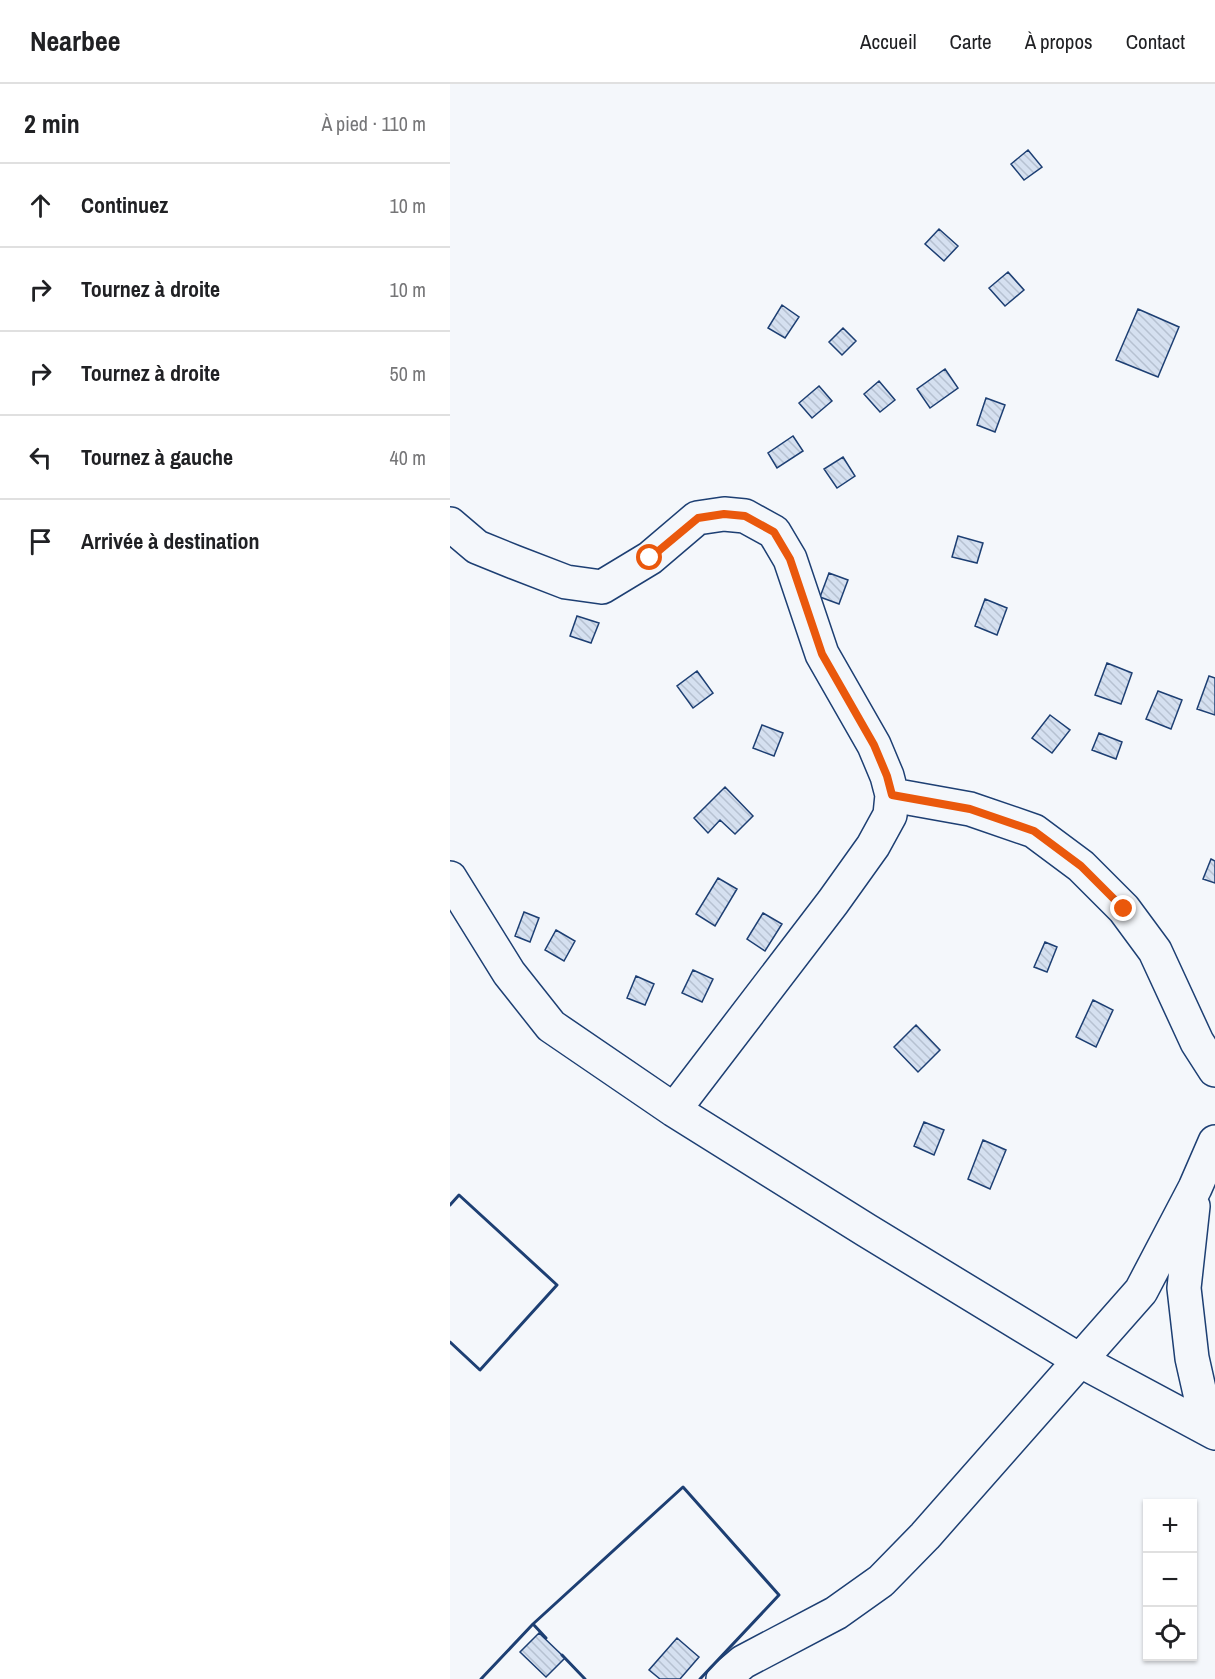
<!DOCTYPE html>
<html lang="fr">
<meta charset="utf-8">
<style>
:root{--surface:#fff;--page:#f2f2f2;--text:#202124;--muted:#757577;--line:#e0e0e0}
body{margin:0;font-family:"Archivo Narrow",sans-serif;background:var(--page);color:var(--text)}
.controls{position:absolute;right:18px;bottom:18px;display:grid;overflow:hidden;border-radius:0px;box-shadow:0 2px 4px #0004}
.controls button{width:54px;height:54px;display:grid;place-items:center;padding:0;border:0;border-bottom:2px solid var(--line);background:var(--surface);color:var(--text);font:30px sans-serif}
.stop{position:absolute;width:18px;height:18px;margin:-14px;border:4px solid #ea580c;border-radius:50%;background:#fff}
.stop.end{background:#ea580c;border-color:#fff;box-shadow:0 2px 6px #0008}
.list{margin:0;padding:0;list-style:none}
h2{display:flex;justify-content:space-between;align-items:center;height:78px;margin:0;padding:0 24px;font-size:26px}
h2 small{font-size:20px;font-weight:400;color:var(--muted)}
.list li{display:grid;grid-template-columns:39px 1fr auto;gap:18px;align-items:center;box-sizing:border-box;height:84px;padding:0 24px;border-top:2px solid var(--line)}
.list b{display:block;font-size:22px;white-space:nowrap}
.list em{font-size:20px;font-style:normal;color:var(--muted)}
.icon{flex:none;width:33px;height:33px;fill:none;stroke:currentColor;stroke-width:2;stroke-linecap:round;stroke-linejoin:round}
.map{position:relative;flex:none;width:765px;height:1595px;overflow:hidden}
header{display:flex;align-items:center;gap:36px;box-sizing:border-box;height:84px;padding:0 30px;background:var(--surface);border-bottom:2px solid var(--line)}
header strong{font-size:28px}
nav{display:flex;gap:33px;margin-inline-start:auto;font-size:21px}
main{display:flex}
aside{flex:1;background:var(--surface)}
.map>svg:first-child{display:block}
.building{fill:url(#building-back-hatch);stroke:#1d3f73;stroke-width:1.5}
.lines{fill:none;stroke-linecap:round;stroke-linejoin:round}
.minor-casing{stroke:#1d3f73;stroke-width:36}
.minor{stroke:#f4f7fb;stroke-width:33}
.wall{stroke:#1d3f73;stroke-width:3}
.route{stroke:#ea580c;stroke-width:8}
</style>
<header>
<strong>Nearbee</strong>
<nav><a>Accueil</a><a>Carte</a><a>À propos</a><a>Contact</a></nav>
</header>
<main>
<aside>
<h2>2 min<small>À pied · 110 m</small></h2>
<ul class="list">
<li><svg class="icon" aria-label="ahead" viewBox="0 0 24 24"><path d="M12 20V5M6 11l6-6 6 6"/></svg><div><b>Continuez</b></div><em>10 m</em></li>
<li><svg class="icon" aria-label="right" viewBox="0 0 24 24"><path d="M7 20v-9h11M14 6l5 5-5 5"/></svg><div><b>Tournez à droite</b></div><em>10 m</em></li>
<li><svg class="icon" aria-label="right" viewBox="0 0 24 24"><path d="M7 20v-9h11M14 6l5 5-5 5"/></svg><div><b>Tournez à droite</b></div><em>50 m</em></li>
<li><svg class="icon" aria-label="left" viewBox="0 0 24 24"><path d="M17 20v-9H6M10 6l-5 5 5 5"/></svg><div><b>Tournez à gauche</b></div><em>40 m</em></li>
<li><svg class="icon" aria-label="arrive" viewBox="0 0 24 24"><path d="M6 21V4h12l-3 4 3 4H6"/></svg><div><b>Arrivée à destination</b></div></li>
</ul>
</aside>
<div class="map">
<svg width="765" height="1595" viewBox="0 0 765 1595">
<defs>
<pattern id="building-back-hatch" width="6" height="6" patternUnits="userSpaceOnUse" patternTransform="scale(1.5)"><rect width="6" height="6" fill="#d5e0f0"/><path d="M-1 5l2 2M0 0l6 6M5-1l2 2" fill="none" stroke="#b6c1d1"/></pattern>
</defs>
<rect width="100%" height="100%" fill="#f4f7fb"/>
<path class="building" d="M578 66 592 83 574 96 561 80Z
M489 145 508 162 494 177 475 160Z
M558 188 574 206 555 222 539 204Z
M332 221 349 233 335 254 318 244Z
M688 225 729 243 708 293 666 276Z
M393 244 406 257 392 271 379 258Z
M495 285 508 304 480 324 467 305Z
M429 297 445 316 430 328 414 310Z
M369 302 382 317 362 334 349 319Z
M536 314 555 321 545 348 527 341Z
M343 352 353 367 327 384 318 369Z
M393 373 405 392 387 404 374 385Z
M508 452 533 459 527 479 502 473Z
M379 489 398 496 389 520 370 513Z
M535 515 557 524 547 551 525 542Z
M127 532 149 539 141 559 120 552Z
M657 579 682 589 671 620 645 611Z
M247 587 263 609 243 624 227 602Z
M759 592 765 594V631L747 625Z
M708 607 732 616 721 645 696 635Z
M600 631 620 646 602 669 582 654Z
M312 641 333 649 324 672 303 664Z
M649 649 672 658 666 675 642 666Z
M275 703 303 732 285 750 270 736 258 749 244 734Z
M761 775 765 777V799L753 795Z
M268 794 287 805 265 842 246 830Z
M74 828 89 834 80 858 65 852Z
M313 829 332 840 315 867 297 855Z
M106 846 125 857 114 877 95 866Z
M595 858 607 863 597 888 584 883Z
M243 886 263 895 252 918 232 909Z
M186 892 204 900 195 921 177 914Z
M643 916 663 926 646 963 626 953Z
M466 941 490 966 468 988 444 963Z
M474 1038 494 1046 484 1071 464 1062Z
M533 1056 556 1066 540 1105 518 1095Z
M89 1549 115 1574 96 1593 70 1568Z
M227 1554 249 1573 230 1595H210L199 1586Z"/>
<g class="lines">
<defs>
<path id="minor" d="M0 440 27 463 64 478 116 498 152 503 200 474 247 434 274 430 295 432 324 448 340 475 372 570 424 661 437 692 442 711 440 731 423 762 383 818 224 1026
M442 711 520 725 584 747 631 782 674 825 705 867 747 958 765 986
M0 794 59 889 101 942 224 1026 416 1146 631 1277 765 1349
M743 1122 734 1204 742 1274 758 1345
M273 1595 293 1578 386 1529 431 1497 475 1452 691 1207 745 1104 765 1058"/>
</defs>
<use href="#minor" class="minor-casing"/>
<use href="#minor" class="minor"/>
<path class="wall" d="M0 1121 9 1111 107 1201 30 1286 0 1258
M83 1540 233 1403 329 1511 250 1595
M112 1571 135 1595
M31 1595 83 1540 96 1554"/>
</g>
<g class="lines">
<path class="route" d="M200 474 248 434 274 430 295 432 324 448 340 475 372 570 424 661 437 692 442 711 520 725 584 747 631 782 674 825"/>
</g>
</svg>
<div class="controls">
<button>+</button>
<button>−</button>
<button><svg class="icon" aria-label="locate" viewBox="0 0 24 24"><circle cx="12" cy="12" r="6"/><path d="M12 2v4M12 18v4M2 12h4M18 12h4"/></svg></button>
</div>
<div class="stop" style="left:200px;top:474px"></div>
<div class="stop end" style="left:674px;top:825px"></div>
</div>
</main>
